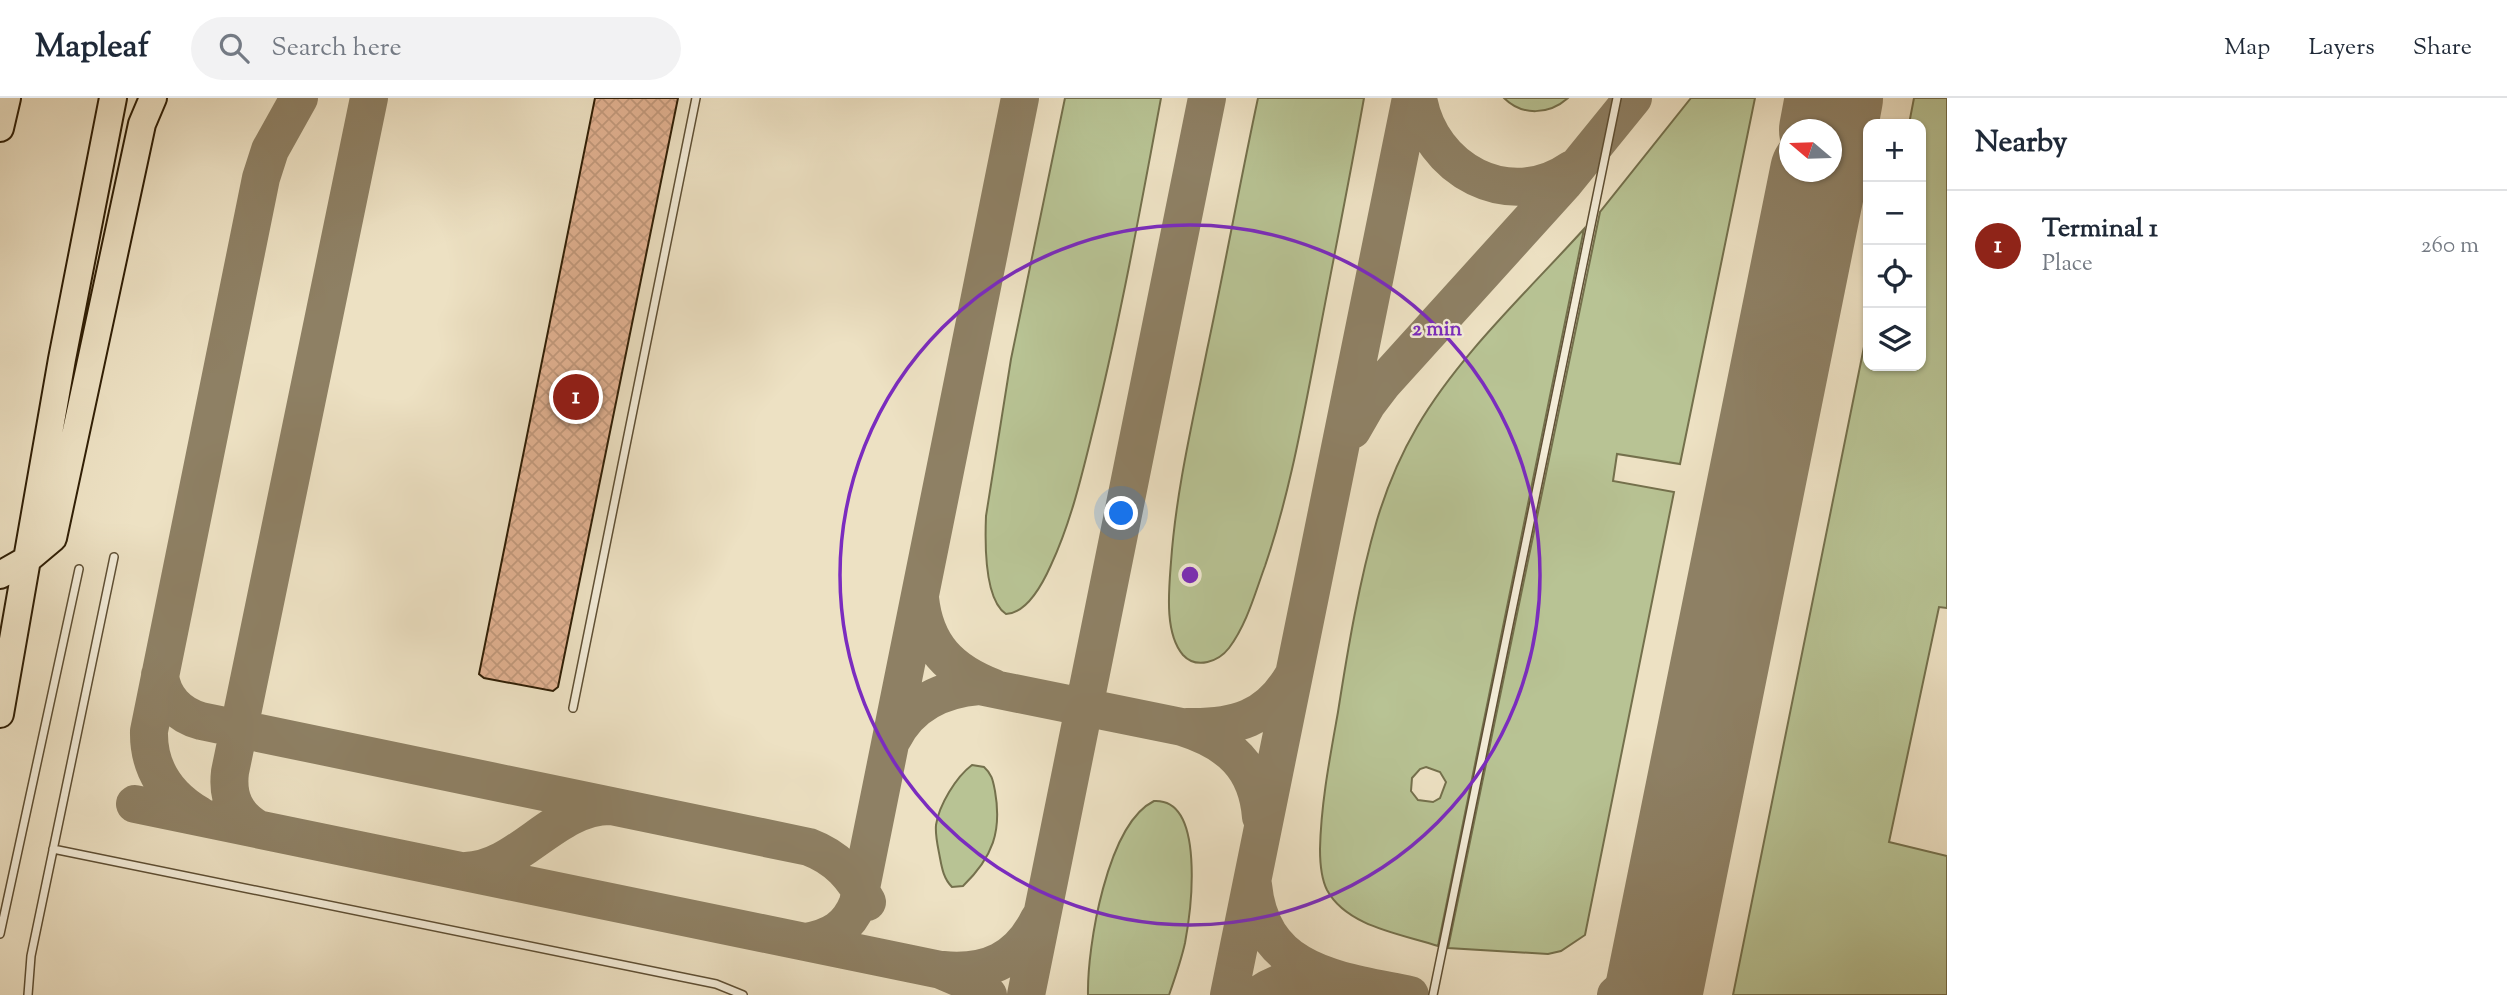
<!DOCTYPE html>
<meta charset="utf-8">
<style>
:root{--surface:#fff;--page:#f2f2f3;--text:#1f2937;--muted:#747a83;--line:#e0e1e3;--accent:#8f2418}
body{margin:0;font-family:"Sorts Mill Goudy",serif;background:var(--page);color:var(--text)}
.controls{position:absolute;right:21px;top:21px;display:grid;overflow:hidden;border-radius:14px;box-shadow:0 2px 5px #0004}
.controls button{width:63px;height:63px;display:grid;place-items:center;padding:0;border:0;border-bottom:2px solid var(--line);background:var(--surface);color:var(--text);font:35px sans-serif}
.compass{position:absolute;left:1779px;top:21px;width:63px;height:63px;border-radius:50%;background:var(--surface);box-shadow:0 2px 5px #0004;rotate:289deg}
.you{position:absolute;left:1122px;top:416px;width:24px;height:24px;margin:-18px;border:5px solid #fff;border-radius:50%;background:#1a73e8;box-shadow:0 0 0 10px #1a73e833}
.badge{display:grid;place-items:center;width:46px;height:46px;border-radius:50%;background:var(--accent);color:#fff;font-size:23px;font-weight:700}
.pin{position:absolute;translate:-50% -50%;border:4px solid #fff;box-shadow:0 2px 7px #0006}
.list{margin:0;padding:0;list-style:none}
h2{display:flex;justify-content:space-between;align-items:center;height:91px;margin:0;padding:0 28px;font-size:30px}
h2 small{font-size:23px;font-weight:400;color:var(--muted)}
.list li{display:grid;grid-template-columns:46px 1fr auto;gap:21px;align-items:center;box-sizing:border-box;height:112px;padding:0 28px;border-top:2px solid var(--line)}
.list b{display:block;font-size:26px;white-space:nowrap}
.list p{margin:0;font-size:23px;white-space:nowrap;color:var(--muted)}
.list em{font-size:23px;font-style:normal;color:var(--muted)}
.icon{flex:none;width:38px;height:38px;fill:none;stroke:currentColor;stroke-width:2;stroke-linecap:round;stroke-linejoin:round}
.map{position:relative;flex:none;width:1947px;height:897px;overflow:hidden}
header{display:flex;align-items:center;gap:42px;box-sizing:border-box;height:98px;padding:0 35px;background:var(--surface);border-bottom:2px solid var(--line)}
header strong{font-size:33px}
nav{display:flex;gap:38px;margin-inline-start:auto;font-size:24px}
.search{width:490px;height:63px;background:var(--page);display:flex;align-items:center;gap:18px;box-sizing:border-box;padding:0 24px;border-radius:38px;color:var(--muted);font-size:26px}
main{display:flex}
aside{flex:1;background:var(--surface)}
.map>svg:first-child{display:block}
.green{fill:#b8c394;stroke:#74704c;stroke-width:2;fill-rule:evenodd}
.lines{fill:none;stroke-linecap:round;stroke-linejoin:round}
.taxiway{stroke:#8e8064;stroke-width:38}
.runway{stroke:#8e8064;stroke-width:98}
.building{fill:url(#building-cross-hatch);stroke:#2f1e05;stroke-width:2}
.lane-casing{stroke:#5e4f34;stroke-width:10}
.highway-casing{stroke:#2f1e05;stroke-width:30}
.lane{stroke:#f3ecd8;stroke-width:7}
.highway{stroke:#ede1c3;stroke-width:26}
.ring{fill:none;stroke:#7b2cbf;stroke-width:3.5}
.centre{fill:#7b2cbf;stroke:#f3ecd8;stroke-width:3.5}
.ring-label{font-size:21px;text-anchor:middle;font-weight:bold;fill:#7b2cbf;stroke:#f3ecd8;stroke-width:5;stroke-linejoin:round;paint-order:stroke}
</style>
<header>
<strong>Mapleaf</strong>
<div class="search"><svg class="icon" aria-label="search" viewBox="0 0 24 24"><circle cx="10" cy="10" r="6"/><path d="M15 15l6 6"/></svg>Search here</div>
<nav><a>Map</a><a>Layers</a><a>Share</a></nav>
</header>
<main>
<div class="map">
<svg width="1947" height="897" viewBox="0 0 1947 897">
<defs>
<pattern id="building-cross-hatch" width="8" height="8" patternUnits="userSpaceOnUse" patternTransform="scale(1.75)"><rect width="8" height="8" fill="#e2b292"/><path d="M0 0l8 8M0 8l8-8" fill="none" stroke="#c2997c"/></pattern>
</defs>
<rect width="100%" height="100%" fill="#ede1c3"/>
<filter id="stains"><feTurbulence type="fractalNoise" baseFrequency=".00286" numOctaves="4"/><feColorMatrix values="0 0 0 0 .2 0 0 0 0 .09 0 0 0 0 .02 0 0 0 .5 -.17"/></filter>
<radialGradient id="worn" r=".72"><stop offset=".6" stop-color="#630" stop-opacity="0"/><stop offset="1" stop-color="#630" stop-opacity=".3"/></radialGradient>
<path class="green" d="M1065 0H1161C1141 108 1121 217 1095 324 1083 372 1072 422 1051 467 1043 485 1028 515 1006 516 984 501 985 443 986 418L1011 261Z
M1258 0H1364C1349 84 1332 168 1316 253 1302 325 1289 398 1265 468 1255 495 1247 526 1229 550 1219 563 1197 572 1183 557 1164 535 1169 491 1171 464 1176 393 1193 322 1207 252 1225 168 1240 84 1258 0Z
M1504 0H1568C1549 17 1522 18 1504 0Z
M1691 0H1755L1680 366 1617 356 1613 383 1674 394 1585 837 1561 853 1548 856 1448 850 1600 114Z
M1914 0H1947V510L1939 509 1889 744 1947 758V897H1733L1868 229V268H1921V26H1909Z
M1584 131 1438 848C1402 836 1347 829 1327 792 1321 780 1320 764 1320 751 1321 705 1330 659 1338 614 1348 550 1359 484 1377 422 1387 389 1400 358 1417 329 1459 257 1528 193 1584 131ZM1426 669 1440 674 1446 684 1440 700 1433 704 1418 702 1411 693 1412 680 1420 671Z
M972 667 984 669C992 676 993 683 995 693 1002 733 993 759 963 788L952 789C944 781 942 771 940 760 938 749 935 738 936 727 939 707 956 679 972 667Z
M1154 703C1206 700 1191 813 1185 845 1181 863 1175 880 1169 897H1088C1087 849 1107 726 1154 703Z"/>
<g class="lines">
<path class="taxiway" d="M1418 0C1430 72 1509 115 1572 71
M1352 332 1367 306 1383 285 1564 85 1633 0
M920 500C925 548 950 573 994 590
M160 577C162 600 179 617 201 623L809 749C838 760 853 778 867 804
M1187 629C1235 630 1268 621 1293 578
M893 640C910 606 942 591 979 588L1182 629C1229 644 1257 668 1261 719
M135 706 941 872 976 887 988 897
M199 717C168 699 148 671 149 633L261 80 270 52 299 0
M258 731C235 718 227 699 230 674L369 0
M465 773C519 772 554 708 610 708
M1253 787C1262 877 1339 882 1410 897
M806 844C832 839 848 830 858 805L1020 0
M943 872C987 876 1019 862 1039 821
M1026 897 1207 0
M1229 897 1411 0
M1258 897C1278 883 1302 877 1327 879
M1616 897C1639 878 1654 856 1667 829"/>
<path class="runway" d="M1828 32 1834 0
M1653 897 1819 74"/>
</g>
<path class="building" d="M595 0H678L558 589 553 593 484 580 479 576Z"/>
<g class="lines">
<defs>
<path id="lane" d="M573 610 696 0
M53 751 716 886 743 897
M0 836 79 471
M28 897 31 858 114 459
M1433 897 1617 0"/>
<path id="highway" d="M0 30 7 0
M0 477 28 461 53 440 142 26 153 0
M0 616 62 261 113 0"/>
</defs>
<use href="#lane" class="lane-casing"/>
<use href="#highway" class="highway-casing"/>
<use href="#lane" class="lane"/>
<use href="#highway" class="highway"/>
</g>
<circle class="ring" cx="1190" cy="477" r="350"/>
<circle cx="1190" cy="477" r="10" class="centre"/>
<g class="ring-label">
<text x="1437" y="237">2 min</text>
</g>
<rect width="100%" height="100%" filter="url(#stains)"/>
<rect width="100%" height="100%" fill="url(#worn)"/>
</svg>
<div class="controls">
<button>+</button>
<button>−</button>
<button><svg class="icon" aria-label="locate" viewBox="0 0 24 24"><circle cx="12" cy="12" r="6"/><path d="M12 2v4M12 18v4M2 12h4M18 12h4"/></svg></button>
<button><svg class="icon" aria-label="layers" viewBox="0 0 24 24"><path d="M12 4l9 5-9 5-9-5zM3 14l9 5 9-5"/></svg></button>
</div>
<svg class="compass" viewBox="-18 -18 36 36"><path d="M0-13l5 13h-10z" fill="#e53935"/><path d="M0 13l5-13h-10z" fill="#747a83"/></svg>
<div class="you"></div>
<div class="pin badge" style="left:576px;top:299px">1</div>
</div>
<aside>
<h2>Nearby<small></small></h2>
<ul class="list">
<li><span class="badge">1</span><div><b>Terminal 1</b><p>Place</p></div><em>260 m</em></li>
</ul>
</aside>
</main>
